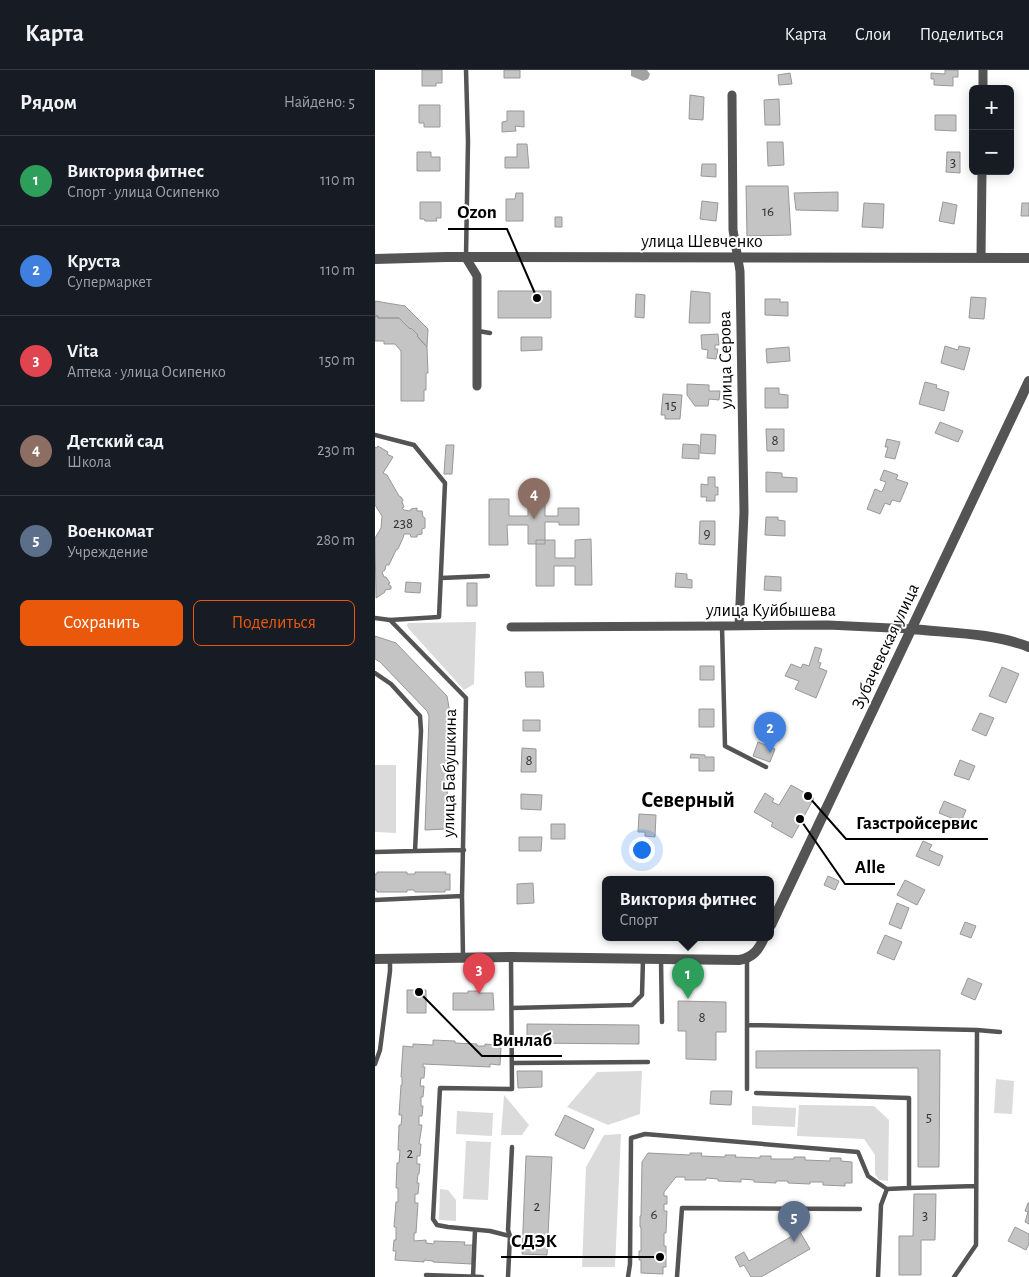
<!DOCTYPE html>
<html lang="ru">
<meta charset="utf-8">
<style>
:root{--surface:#171b24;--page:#242831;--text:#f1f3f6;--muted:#9ea1a6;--line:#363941;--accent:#ea580c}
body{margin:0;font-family:"Alegreya Sans",sans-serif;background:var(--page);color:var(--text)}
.controls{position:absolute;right:15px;top:15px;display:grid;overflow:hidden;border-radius:8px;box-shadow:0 2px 12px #0003}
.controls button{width:45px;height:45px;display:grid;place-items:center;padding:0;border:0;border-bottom:1px solid var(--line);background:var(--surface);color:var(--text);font:25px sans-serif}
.you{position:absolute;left:266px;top:779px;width:18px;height:18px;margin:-12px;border:4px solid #fff;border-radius:50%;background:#1a73e8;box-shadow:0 0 0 8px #1a73e833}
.badge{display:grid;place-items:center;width:32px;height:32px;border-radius:50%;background:var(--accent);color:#fff;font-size:16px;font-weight:700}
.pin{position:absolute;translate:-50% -41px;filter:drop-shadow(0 1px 2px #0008)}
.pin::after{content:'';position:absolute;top:26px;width:18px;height:15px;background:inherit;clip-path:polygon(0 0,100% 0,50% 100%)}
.popup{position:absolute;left:227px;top:806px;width:172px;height:65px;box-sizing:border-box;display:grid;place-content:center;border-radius:8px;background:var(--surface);filter:drop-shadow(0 1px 4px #0005);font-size:16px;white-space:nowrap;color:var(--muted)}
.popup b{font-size:19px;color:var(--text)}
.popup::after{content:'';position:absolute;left:50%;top:100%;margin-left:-10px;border:10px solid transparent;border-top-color:var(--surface)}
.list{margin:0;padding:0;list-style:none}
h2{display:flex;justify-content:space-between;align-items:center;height:65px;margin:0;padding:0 20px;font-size:21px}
h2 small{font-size:16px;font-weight:400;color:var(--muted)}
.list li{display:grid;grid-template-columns:32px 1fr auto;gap:15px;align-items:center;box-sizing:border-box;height:90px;padding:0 20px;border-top:1px solid var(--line)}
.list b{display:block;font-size:19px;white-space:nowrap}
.list p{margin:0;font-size:16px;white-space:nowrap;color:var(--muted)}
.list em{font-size:16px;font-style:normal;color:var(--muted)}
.actions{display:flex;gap:10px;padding:15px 20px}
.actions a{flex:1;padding:11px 0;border:1px solid var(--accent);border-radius:8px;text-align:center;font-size:18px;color:var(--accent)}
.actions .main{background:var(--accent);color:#fff}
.map{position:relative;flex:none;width:654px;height:1207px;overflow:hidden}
header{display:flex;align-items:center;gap:30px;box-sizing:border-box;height:70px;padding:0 25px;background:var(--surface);border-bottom:1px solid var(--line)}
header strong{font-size:24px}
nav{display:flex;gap:28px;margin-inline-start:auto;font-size:18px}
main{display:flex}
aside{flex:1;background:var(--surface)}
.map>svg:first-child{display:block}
.green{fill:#dbdbdb}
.water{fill:#a2a2a2}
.building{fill:#c4c4c4;stroke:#989898}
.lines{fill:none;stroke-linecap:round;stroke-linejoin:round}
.service{stroke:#545454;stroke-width:4.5}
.minor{stroke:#545454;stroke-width:9}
.tertiary{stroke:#545454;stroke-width:10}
.labels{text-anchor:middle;stroke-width:4;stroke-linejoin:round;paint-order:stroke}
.number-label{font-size:15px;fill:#313131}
.street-label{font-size:18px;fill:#000;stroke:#fff}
.district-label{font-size:22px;font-weight:bold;fill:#000;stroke:#fff}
.leader{fill:none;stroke:#000;stroke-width:2}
.callout-dot{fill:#000;stroke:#fff;stroke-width:2}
.callout-label{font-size:19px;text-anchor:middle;font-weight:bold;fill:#000;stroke:#fff;stroke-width:4;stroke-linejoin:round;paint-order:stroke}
</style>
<header>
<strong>Карта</strong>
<nav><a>Карта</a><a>Слои</a><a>Поделиться</a></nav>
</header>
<main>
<aside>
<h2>Рядом<small>Найдено: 5</small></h2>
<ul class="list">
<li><span class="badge" style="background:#2e9e5b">1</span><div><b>Виктория фитнес</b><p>Спорт · улица Осипенко</p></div><em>110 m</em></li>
<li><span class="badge" style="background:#3f7fe0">2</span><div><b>Круста</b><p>Супермаркет</p></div><em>110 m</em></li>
<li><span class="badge" style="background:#e0444e">3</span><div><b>Vita</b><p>Аптека · улица Осипенко</p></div><em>150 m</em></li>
<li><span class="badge" style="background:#8d6e63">4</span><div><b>Детский сад</b><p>Школа</p></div><em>230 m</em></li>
<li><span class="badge" style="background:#5c6f8a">5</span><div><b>Военкомат</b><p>Учреждение</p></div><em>280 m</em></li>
</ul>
<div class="actions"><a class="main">Сохранить</a><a>Поделиться</a></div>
</aside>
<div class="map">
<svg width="654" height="1207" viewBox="0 0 654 1207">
<rect width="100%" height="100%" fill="#fff"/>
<path class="green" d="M101 552 99 614 89 620 33 558 32 555 33 553Z
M0 695H21V763L0 762Z
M267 1001 265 1044 233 1055 192 1037 222 1002Z
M621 1009 639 1011 637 1044 619 1043Z
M129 1025 154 1055 147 1065H126Z
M424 1035 499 1036 514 1050 513 1111 504 1110 500 1104V1085L489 1069 422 1066Z
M377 1036 421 1038 420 1057 377 1055Z
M82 1041 118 1043 117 1066 81 1064Z
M246 1064 240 1197H207L211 1097 229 1065Z
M91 1071 116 1072 113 1130 88 1129Z
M65 1119 73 1120 81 1130V1151L64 1150Z"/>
<path class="water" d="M256 0H272L275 4 273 9 268 11 256 6Z"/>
<path class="building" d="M47 0H67V13H61V16H47Z
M129 0H145V8H129Z
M570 0H583V7H578V16L559 15V9H556V3L570 4Z
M415 3 417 14 404 15 403 5Z
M315 25 329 27 328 50 314 49Z
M404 29 405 55H390L389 30Z
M44 35H65V57H49V53H44Z
M132 41H149V57L140 56 141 61 127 62V52L132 51Z
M560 45H581V61L560 60Z
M392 72H408L409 95 393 96Z
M142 74H152L154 98H130V87H142Z
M42 82H56V87H65V101H42Z
M572 82H585V103L571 102Z
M327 94H341V107L326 106Z
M371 116H413L416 165 372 166Z
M463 122V141L421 140 419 123Z
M141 123H148V151H131V129H140Z
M327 131 343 133 341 151 325 149Z
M45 132H66V148H61L62 151H50L49 149H45Z
M568 132 582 135 579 154 564 151Z
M489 133 509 134 508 158 487 157Z
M647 133H654V146H646Z
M180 147H187V157H180Z
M123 221H176V248H123Z
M316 221 335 223V253H314Z
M261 224 270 225 269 248 260 247Z
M596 227 611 228 609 249 594 248Z
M390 229H405V232H413V246L390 245Z
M0 231 30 236 53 259 52 277 42 266 43 265 36 258 35 259 24 248H3V246H0Z
M0 246H3V248H24L35 259 36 258 43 265 42 266 52 277 53 303H51V320H49V331H26V281L20 274H9V271H0Z
M343 264 344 275H340V279H343L341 289 332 288 333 280 327 279 326 265Z
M146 267H167V280L146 281Z
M570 276 583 280 584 276 595 278 589 300 566 293Z
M414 277 415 291 392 293 391 279Z
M550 312 562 315 561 318 574 322 569 341 544 334Z
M312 314 334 315V321H345L344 330 334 329 333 336H320L312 325Z
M390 318H404V324L413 325V338H390Z
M288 324 307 325 305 349H290V345H286Z
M565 352 588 361 583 372 560 363Z
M391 359H409V381H392Z
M326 364 341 365 340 384 325 383Z
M512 369 525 372 520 389 510 387 513 377H510Z
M308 374 324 375V389L307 388Z
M71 375H79L77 404H69Z
M3 376 13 382 12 384 18 387 8 403 12 405 24 426 26 427 28 430 27 432 29 437 27 438 29 440 35 441 36 439 42 438V441H47L48 447 50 448V458L47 459V464L42 465V467H36L35 464H29L28 468 23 479 21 480 14 495H11L10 500 7 502 9 507H11L15 513 13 514 16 516V519L10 520V522L1 528 0 468 6 458 7 446 0 435V377L2 378Z
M509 400 523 405 521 409 533 413 525 432 517 430 515 435 510 433 505 444 492 439 500 419 507 422 511 412 505 410Z
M391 402 407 403V407L422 408V422H391Z
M333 407H340V417H343V425H340V431H331L332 427H326V414L333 415Z
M153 428H170V446H183V438H204V455H184V452H170V474H153V455H132L133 475H114V429H134V446H153Z
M391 447H403V450L410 451V466L390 465Z
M325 451H340V475L324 474Z
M216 469 217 515H200V496H179V516H161V470H180V488H200V470Z
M301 503 312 504V509L317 510V518L300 517Z
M390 506 406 507V521L389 520Z
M31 512 46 513 45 523 30 522Z
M92 513H102V536H92Z
M0 566 21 573 72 626 75 643 71 759 50 760 54 646 52 641 5 592 0 589Z
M440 577 447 579 443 592 446 593 444 598 452 601 441 628 420 619 424 611 410 606 416 594 426 598 428 594 434 596Z
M325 596H339V610H325Z
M627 597 644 604 631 633 614 626Z
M150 602H168L169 617H151Z
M324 639H339V657H324Z
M605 643 619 648 611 666 597 660Z
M148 650H165V661H148Z
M383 672 400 679 395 692 378 686Z
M147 678 161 679V702H146Z
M316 684 330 685V687H339V701H324V688H315Z
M585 690 600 696 594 710 579 705Z
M416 715 439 728 417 768 396 756 398 753 379 742 390 723 399 729 397 732 404 735Z
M146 724 167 725 166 740 146 739Z
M569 731 591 740 586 752 564 743Z
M264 744 281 745 280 767 270 766V762H263Z
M176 754H190V769H176Z
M144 767H167L166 781H144Z
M548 771 557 775 554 780 568 786 564 796 541 786Z
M2 802H32V804H40V802H71L70 804H75V820H70V822H40L39 820H32V822H2V820H0V804H2Z
M453 806 464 811 460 820 449 815Z
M530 810 550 820 542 835 522 825Z
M158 813 159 833 142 834V814Z
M522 833 534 838 526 859 514 854Z
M590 852 601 856 596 868 585 864Z
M510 865 527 872 519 890 502 883Z
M593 908 607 914 600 930 586 924Z
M32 920H51V943H32Z
M93 921H104V923H118L119 940H78V923H93Z
M303 931 351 932V962H341V990L311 989V961H303Z
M152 954 264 955V974L152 973Z
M58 970 80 971V973L102 974V976H110V974L121 975V977L126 978 125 995 115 994V997L48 994V997H50L49 1008H46L45 1016H49L48 1027H46V1036H48L47 1046H44V1055H47L44 1074H46L45 1086H42V1094H45L44 1104H43L42 1113H44L43 1124H40V1133H43L41 1163H39V1171L51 1170V1173L59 1174V1171L90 1172 89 1175H98L97 1194 58 1192V1191L49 1190V1192L20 1190 21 1181H18L19 1170H21V1157H19L21 1132H23V1118H21L22 1093H24L25 1080H23L24 1055H26L27 1045H24L26 1015H27V1007H26L28 976 38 977V974L58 975Z
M565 980 564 1097H543V998H381V981Z
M142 1001H167V1017L143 1018Z
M336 1021H357L356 1035 335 1034Z
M190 1045 219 1059 209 1079 180 1065Z
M273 1083 315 1085V1083H327L326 1086 350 1087V1085H361L360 1087 385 1088V1086H396V1089H419V1087H430V1090L455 1091V1088H466V1091L477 1092V1113H470V1116L448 1115V1112H435V1114L413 1113V1111H401V1113L379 1112V1110L366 1109V1112L343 1111V1109L331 1108V1110H310V1107H301L289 1122V1126H292V1134H289V1141H292L291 1163H289V1176H291V1197H288V1204L266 1203V1190H264V1181H266V1158L265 1157V1146H266L267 1092Z
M151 1086 177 1087 172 1185 147 1184Z
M539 1124H561L560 1170H546V1205H524V1166H538Z
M653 1133H654V1154L650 1152 653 1142 650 1141Z
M422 1150 428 1160 425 1162 435 1179 386 1207H376L369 1195 365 1197 360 1187 369 1182 374 1191 419 1165 413 1155Z
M640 1157 654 1164V1174L651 1180 633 1171Z"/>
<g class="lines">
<path class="service" d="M91 0 93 71 91 186
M103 261 115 263
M0 365 39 375 70 413 64 547 15 550 0 548
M66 508 113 506
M15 550 91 628 87 826 88 887
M347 556 350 676 391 697
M0 603 16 614 45 646 46 661 40 781 0 782
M40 781 89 780
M0 830 87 826
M286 890 287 952
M137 938 257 935 267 925 268 889
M372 955 602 960 625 962
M138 993 273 992
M0 994 5 980 15 901V890
M372 1019V889
M534 1118 601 1116
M135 1166 115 1161 73 1157 62 1155 58 1149 65 1018 137 1019 136 888
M51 1205 107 1207
M98 1207 100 1160
M133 1207 135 1166 133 1160 137 1077
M253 1207 255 1194 256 1068 270 1064 483 1082 493 1106 503 1113 512 1119 534 1118V1028L381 1023
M302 1207 307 1138 485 1139
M503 1207 506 1135 512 1119
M579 1207 601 1175 602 960"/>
<path class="minor" d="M608 19V0
M357 25 358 160 365 201 369 442 364 556
M606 187 607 101
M91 188 102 206V316
M136 557 347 556 453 555 537 559"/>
<path class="tertiary" d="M0 189 71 187 654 188
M537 559C575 563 618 563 654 577
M396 855 654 311
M0 889 136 887 364 890C378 888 384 879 389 868"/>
</g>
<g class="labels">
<g class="number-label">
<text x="578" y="97">3</text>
<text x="393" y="146">16</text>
<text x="296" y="340">15</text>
<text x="400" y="375">8</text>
<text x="28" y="458">238</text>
<text x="332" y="468">9</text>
<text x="154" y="695">8</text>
<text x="327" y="952">8</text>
<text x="554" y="1052">5</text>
<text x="35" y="1088">2</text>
<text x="162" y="1141">2</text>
<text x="279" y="1149">6</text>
<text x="550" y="1150">3</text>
</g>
<g class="street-label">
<text x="327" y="177">улица Шевченко</text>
<text transform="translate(350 290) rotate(-91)" y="6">улица Серова</text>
<text x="396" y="546">улица Куйбышева</text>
<text transform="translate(510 576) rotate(-65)" y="6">Зубачевская улица</text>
<text transform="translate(74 703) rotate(-89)" y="6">улица Бабушкина</text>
</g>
<g class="district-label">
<text x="313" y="737">Северный</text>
</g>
</g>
<path class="leader" d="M162 228L132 159H73M433 726L471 769H613M425 749L470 814H520M44 922L107 986H187M285 1187L192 1187H126"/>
<g class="callout-dot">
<circle cx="162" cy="228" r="5"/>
<circle cx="433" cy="726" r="5"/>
<circle cx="425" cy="749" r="5"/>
<circle cx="44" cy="922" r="5"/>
<circle cx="285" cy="1187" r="5"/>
</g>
<g class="callout-label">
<text x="102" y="148">Ozon</text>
<text x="542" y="759">Газстройсервис</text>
<text x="495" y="803">Alle</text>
<text x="147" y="976">Винлаб</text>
<text x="159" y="1177">СДЭК</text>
</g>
</svg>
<div class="controls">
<button>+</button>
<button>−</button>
</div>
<div class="you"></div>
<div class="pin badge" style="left:313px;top:929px;background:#2e9e5b">1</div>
<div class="popup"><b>Виктория фитнес</b>Спорт</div>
<div class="pin badge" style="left:395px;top:683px;background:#3f7fe0">2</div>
<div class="pin badge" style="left:104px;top:924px;background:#e0444e">3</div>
<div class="pin badge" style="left:159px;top:449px;background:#8d6e63">4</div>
<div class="pin badge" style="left:419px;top:1172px;background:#5c6f8a">5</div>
</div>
</main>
